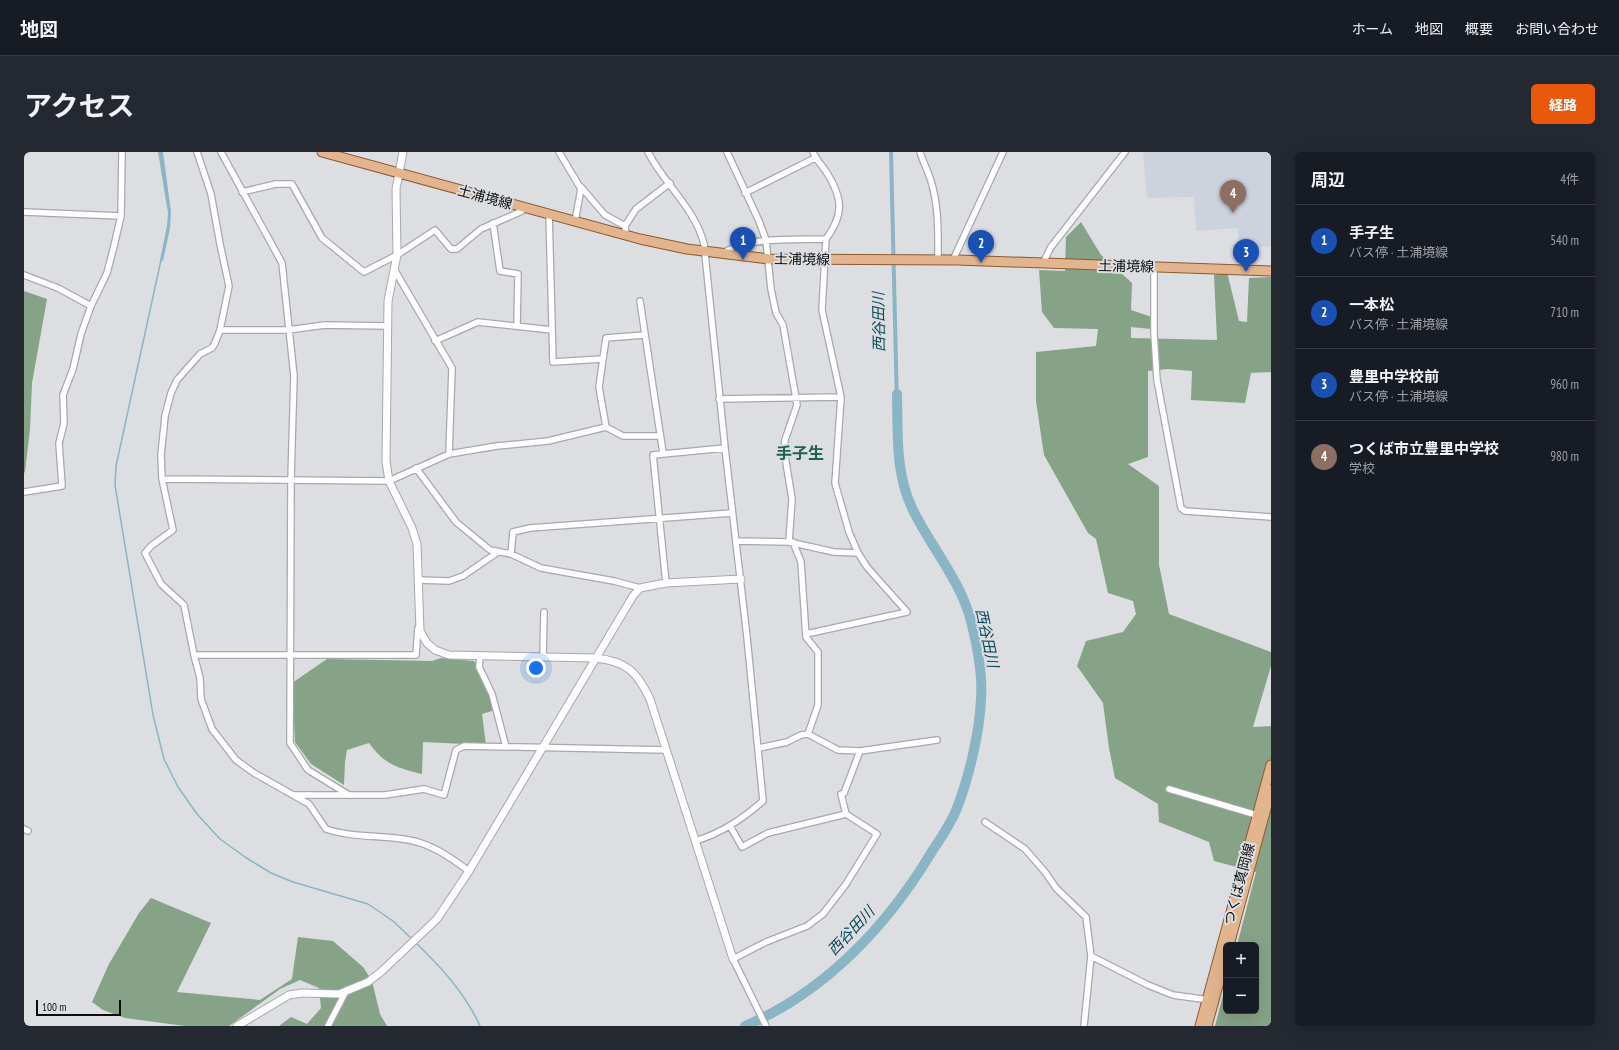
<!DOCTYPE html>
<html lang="ja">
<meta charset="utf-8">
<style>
:root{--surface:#171b24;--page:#242831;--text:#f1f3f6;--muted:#9ea1a6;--line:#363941;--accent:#ea580c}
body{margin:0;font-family:"PT Sans Narrow","Noto Sans JP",sans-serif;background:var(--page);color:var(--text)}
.controls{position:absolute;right:12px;bottom:12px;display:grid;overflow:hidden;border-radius:6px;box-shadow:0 4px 16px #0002}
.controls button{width:36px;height:36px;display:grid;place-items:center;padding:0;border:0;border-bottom:1px solid var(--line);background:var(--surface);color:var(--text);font:20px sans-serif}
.scale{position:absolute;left:12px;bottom:10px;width:85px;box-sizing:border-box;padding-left:4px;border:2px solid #0c0d0e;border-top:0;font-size:11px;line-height:14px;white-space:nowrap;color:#0c0d0e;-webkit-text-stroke:3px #dcdee2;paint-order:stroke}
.you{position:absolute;left:512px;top:516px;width:14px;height:14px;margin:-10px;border:3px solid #fff;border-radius:50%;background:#1a73e8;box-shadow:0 0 0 6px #1a73e833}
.badge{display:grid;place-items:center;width:26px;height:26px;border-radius:50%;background:var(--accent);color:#fff;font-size:13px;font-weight:700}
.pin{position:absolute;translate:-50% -33px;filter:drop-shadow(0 1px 2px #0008)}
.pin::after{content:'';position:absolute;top:21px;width:14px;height:12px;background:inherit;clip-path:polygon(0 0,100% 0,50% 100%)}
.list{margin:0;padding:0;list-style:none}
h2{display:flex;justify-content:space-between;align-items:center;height:52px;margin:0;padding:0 16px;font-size:17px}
h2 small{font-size:13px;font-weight:400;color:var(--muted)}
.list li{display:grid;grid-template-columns:26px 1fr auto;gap:12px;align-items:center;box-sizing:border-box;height:72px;padding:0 16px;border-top:1px solid var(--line)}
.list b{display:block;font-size:15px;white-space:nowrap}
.list p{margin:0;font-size:13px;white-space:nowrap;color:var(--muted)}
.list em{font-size:13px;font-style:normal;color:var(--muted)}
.map{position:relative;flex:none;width:1247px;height:874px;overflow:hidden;border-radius:6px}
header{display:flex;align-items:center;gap:24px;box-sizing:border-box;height:56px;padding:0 20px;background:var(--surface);border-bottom:1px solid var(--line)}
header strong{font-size:19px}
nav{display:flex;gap:22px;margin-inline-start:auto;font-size:14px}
.intro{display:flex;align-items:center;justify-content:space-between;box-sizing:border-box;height:96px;padding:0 24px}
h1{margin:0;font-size:28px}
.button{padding:10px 18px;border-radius:6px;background:var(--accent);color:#fff;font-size:14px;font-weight:700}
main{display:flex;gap:24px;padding:0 24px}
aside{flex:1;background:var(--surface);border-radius:6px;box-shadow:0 4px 16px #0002}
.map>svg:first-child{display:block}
.built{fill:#ccd3dd}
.forest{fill:#86a287}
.water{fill:#8ab5c4}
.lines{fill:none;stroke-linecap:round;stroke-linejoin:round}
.stream{stroke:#8ab5c4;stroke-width:1.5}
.river{stroke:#8ab5c4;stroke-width:10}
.minor-casing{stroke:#a6a8ac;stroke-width:8}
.tertiary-casing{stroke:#a6a8ac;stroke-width:9}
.primary-casing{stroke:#8b5a30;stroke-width:11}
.minor{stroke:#fff;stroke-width:5.5}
.tertiary{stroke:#fff;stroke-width:7}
.primary{stroke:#e2b58e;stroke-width:9}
.labels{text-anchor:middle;stroke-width:4;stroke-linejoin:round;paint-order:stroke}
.street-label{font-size:14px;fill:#0c0d0e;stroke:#dcdee2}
.water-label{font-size:15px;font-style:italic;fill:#0b4959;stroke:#dcdee2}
.quarter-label{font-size:16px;font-weight:bold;fill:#1e634a;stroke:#dcdee2}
</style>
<header>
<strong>地図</strong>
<nav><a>ホーム</a><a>地図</a><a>概要</a><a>お問い合わせ</a></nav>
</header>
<div class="intro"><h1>アクセス</h1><a class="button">経路</a></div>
<main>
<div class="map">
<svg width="1247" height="874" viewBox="0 0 1247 874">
<rect width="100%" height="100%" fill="#dcdee2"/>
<path class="built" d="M1119 0H1247V94L1215 98 1214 76 1172 79 1170 45 1123 46Z"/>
<path class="forest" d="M1057 70 1077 103 1108 131 1107 158 1128 165 1127 177 1107 175V186L1193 188 1190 123 1203 120 1215 169 1223 170 1225 126 1247 125V220L1227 221 1221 251 1167 248 1168 219 1144 217 1124 219V305L1104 312 1135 334V413L1145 462 1247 500V514L1229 575 1247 574V874H1191L1202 832V859H1232V793H1213L1232 720 1190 709 1185 690 1135 670 1134 652 1091 626 1085 596 1079 551 1053 514 1062 489 1099 480 1112 462 1109 449 1084 441 1072 387 1064 381 1020 303 1012 249V200L1072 194 1074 177 1030 176 1018 160 1015 118 1041 119 1042 85Z
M0 139 23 147 8 231 6 277 1 320 0 321Z
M417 506 450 509 455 515 471 558 458 562 462 593 399 590 398 622C373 616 360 612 345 591L323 598 321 610 320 633 287 612 271 590 268 531 303 507 408 509Z
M127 746 187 771 153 840 236 848 268 827 274 785 309 789 339 815 348 829 356 862 363 874H255L267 865 283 872 297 856 295 836 276 828 256 837 205 874H161L101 866 79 858 68 850 85 812 115 761Z"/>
<path class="water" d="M134 0H139L147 60 146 76 139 109 136 108 143 74 144 61Z
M865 0H869L875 254H871Z"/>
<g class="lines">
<path class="stream" d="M137 108 92 314 91 333 129 563 140 607 154 635 173 662 196 687 221 705 247 721 269 730 344 752 369 769 388 787
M391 790C417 815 441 841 456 874"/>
<path class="river" d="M721 874C801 840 863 774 907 701 916 687 927 672 933 656 945 625 956 579 957 546 959 521 953 493 947 469 936 427 906 394 888 356 871 320 874 280 873 242"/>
<defs>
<path id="minor" d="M173 0 187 42 196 92 205 134 196 178 191 191 188 196 176 202 153 228 147 241 141 264 137 303 138 327 149 378 127 394 121 401 137 432 160 453 170 503 176 526 177 547 188 577 212 608 230 621 285 652 302 677C329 686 357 683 385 688 408 692 427 706 445 719
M197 0 258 111 270 224 267 327 266 591 284 618 325 643
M535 0 557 37 551 69
M624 0C640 32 671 56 680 92L701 296 723 485 739 649C718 667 698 681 671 689
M703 0 735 69 742 88 747 137 752 161 759 173 772 246 773 253 761 288 760 298 768 347 765 390
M896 0C899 10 904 19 907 29 915 55 914 81 914 108
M557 35 581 63 601 74 602 83
M218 40 252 32H268L298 86 340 120 373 103 411 78 427 97H433L457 77 498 59 499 55
M721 41 791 6
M0 60 97 64
M525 62 529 210 578 207
M469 71 476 119 494 122 493 174
M601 74 612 57 646 31
M700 100C732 84 767 88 802 87
M929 108 979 0
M1019 111 1027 95 1101 0
M1130 114V181L1133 228 1157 356 1161 359 1247 365
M370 117 428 216 425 302
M0 123 34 136 67 154
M616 149 639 301
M196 178H264L301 173 363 174
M411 189 454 170 528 178
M695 247 817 245
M582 275 575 235 582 186 620 183
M392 316 432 370 466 398 487 402 517 416 590 429 616 436
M138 327 365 329 425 302 473 294 524 289 582 275 599 284H635
M0 340 38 334 35 291 40 271 39 243 49 217 57 182 67 154 83 121 89 98 97 64 98 0
M712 389 765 390 810 400 834 401
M769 390 777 410 782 485 794 500V553L784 582
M487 402 489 380 506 376 708 361
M394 428 425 429 439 424 474 400
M642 431 629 303 701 296
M782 482 883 460 843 415 834 401 825 380 811 331 817 245 798 158 802 87C820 62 819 47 803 21 798 13 792 8 789 0
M170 503H392L394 476
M456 505 455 515 468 542 482 595
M519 505 520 460
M735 596 763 590 777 583 784 582 814 598 836 599 913 588
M1145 637 1236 664
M269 643H361L400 637 420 643 432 598 440 594 642 598
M961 670 1001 697 1021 720 1032 736 1062 765 1067 804 1060 874
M706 674 718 695 744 681 822 662
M0 677 4 679
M1067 804 1124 833 1149 843 1185 848
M304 874 321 841
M742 874 709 807 742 790 783 774 799 762 822 732 853 682 822 662 817 642 820 641 836 599"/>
<path id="tertiary" d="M379 0 372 37 373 103 364 149 362 309 365 329 388 376 393 392 396 479 403 491 411 498 425 503 571 506C603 509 613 520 626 547L709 807
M213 874 265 843 278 841 315 842 344 830 358 819 413 767 445 719 609 444 616 436 642 431 717 427"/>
<path id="primary" d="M298 0 616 87 663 97 745 107 933 108 1247 119
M1205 793 1247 638
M1176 874 1247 613
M1183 874 1202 804"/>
</defs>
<use href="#minor" class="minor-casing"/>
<use href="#tertiary" class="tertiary-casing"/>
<use href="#primary" class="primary-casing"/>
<use href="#minor" class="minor"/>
<use href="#tertiary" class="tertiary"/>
<use href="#primary" class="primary"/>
</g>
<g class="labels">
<g class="street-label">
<text transform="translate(461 45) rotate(15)" y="5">土浦境線</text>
<text transform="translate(778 107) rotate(1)" y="5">土浦境線</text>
<text transform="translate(1102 114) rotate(1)" y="5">土浦境線</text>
<text transform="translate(1215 732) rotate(-75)" y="5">つくば真岡線</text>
</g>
<g class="water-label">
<text transform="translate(855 170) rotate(-91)" y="5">西谷田川</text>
<text transform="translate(963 486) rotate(78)" y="5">西谷田川</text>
<text transform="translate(827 779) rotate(-47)" y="5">西谷田川</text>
</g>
<g class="quarter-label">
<text x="776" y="307">手子生</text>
</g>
</g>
</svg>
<div class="controls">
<button>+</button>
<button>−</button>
</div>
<div class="scale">100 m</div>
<div class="you"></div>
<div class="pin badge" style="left:719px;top:108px;background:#1a4fb4">1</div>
<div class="pin badge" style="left:957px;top:111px;background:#1a4fb4">2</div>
<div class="pin badge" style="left:1222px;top:120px;background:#1a4fb4">3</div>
<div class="pin badge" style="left:1209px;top:61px;background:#8d6e63">4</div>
</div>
<aside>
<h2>周辺<small>4件</small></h2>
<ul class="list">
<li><span class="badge" style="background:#1a4fb4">1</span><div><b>手子生</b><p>バス停 · 土浦境線</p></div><em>540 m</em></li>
<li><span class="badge" style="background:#1a4fb4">2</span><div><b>一本松</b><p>バス停 · 土浦境線</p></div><em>710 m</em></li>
<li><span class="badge" style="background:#1a4fb4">3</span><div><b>豊里中学校前</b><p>バス停 · 土浦境線</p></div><em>960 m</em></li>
<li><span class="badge" style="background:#8d6e63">4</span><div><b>つくば市立豊里中学校</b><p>学校</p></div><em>980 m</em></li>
</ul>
</aside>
</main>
